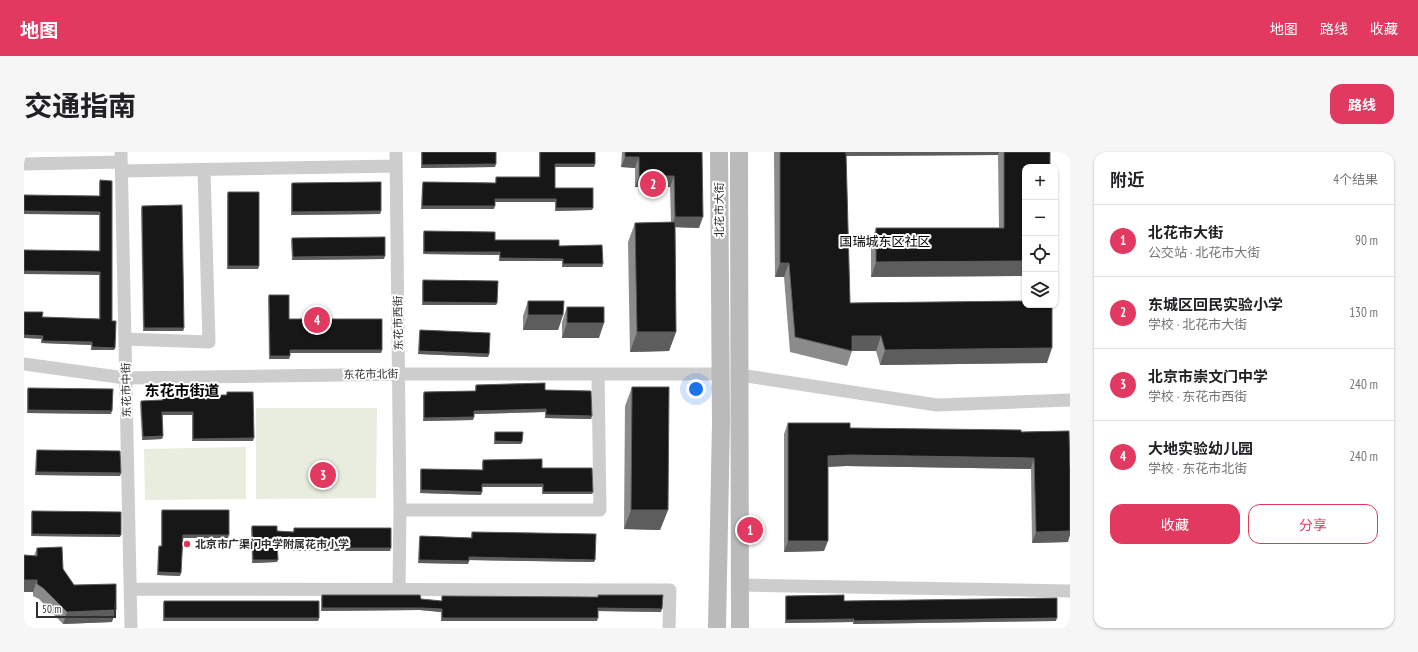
<!DOCTYPE html>
<html lang="zh">
<meta charset="utf-8">
<style>
:root{--surface:#fff;--page:#f6f6f6;--text:#202124;--muted:#757577;--line:#e0e0e0;--accent:#e13960}
body{margin:0;font-family:"PT Sans Narrow","Noto Sans SC",sans-serif;background:var(--page);color:var(--text)}
.controls{position:absolute;right:12px;top:12px;display:grid;overflow:hidden;border-radius:8px;box-shadow:0 1px 3px #0004}
.controls button{width:36px;height:36px;display:grid;place-items:center;padding:0;border:0;border-bottom:1px solid var(--line);background:var(--surface);color:var(--text);font:20px sans-serif}
.scale{position:absolute;left:12px;bottom:10px;width:80px;box-sizing:border-box;padding-left:4px;border:2px solid #303030;border-top:0;font-size:11px;line-height:14px;white-space:nowrap;color:#303030;-webkit-text-stroke:3px #fff;paint-order:stroke}
.you{position:absolute;left:672px;top:237px;width:14px;height:14px;margin:-10px;border:3px solid #fff;border-radius:50%;background:#1a73e8;box-shadow:0 0 0 6px #1a73e833}
.badge{display:grid;place-items:center;width:26px;height:26px;border-radius:50%;background:var(--accent);color:#fff;font-size:13px;font-weight:700}
.pin{position:absolute;translate:-50% -50%;border:2px solid #fff;box-shadow:0 1px 4px #0006}
.list{margin:0;padding:0;list-style:none}
h2{display:flex;justify-content:space-between;align-items:center;height:52px;margin:0;padding:0 16px;font-size:17px}
h2 small{font-size:13px;font-weight:400;color:var(--muted)}
.list li{display:grid;grid-template-columns:26px 1fr auto;gap:12px;align-items:center;box-sizing:border-box;height:72px;padding:0 16px;border-top:1px solid var(--line)}
.list b{display:block;font-size:15px;white-space:nowrap}
.list p{margin:0;font-size:13px;white-space:nowrap;color:var(--muted)}
.list em{font-size:13px;font-style:normal;color:var(--muted)}
.actions{display:flex;gap:8px;padding:12px 16px}
.actions a{flex:1;padding:9px 0;border:1px solid var(--accent);border-radius:12px;text-align:center;font-size:14px;color:var(--accent)}
.actions .main{background:var(--accent);color:#fff}
.icon{flex:none;width:22px;height:22px;fill:none;stroke:currentColor;stroke-width:2;stroke-linecap:round;stroke-linejoin:round}
.map{position:relative;flex:none;width:1046px;height:476px;overflow:hidden;border-radius:12px}
header{display:flex;align-items:center;gap:24px;box-sizing:border-box;height:56px;padding:0 20px;background:var(--accent);color:#fff}
header strong{font-size:19px}
nav{display:flex;gap:22px;margin-inline-start:auto;font-size:14px}
.intro{display:flex;align-items:center;justify-content:space-between;box-sizing:border-box;height:96px;padding:0 24px}
h1{margin:0;font-size:28px}
.button{padding:10px 18px;border-radius:12px;background:var(--accent);color:#fff;font-size:14px;font-weight:700}
main{display:flex;gap:24px;padding:0 24px}
aside{flex:1;background:var(--surface);border-radius:12px;box-shadow:0 1px 3px #0004}
.map>svg:first-child{display:block}
.green{fill:#e9eddf}
.lines{fill:none;stroke-linecap:round;stroke-linejoin:round}
.street{stroke:#cdcdcd;stroke-width:13}
.secondary{stroke:#bababa;stroke-width:18}
.wall{fill:#8b8b8b;fill-rule:evenodd}
.shaded-wall{fill:#5d5d5d}
.building{fill:#171717;stroke:#5d5d5d}
.poi-dot{fill:#e13960;stroke:#fff;stroke-width:1.5}
.labels{text-anchor:middle;stroke-width:4;stroke-linejoin:round;paint-order:stroke}
.street-label{font-size:11px;fill:#303030;stroke:#fff}
.poi-label{font-size:11px;font-weight:bold;fill:#303030;stroke:#fff;text-anchor:start}
.quarter-label{font-size:13px;fill:#000;stroke:#fff}
.district-label{font-size:15px;font-weight:bold;fill:#000;stroke:#fff}
</style>
<header>
<strong>地图</strong>
<nav><a>地图</a><a>路线</a><a>收藏</a></nav>
</header>
<div class="intro"><h1>交通指南</h1><a class="button">路线</a></div>
<main>
<div class="map">
<svg width="1046" height="476" viewBox="0 0 1046 476">
<rect width="100%" height="100%" fill="#fff"/>
<path class="green" d="M232 256H353L352 346 232 347Z
M222 295V347L121 348 120 297Z"/>
<g class="lines">
<path class="street" d="M97 0 107 476
M372 0 376 358 375 438
M0 12 97 10
M98 19 372 14
M101 187 185 190 180 18
M0 212 101 226 389 222H696
M716 223 913 253 1046 248
M376 358H576L574 222
M716 433 1046 439
M106 437 646 438 645 476"/>
<path class="secondary" d="M715 0 716 476
M693 476 697 270 695 0"/>
</g>
<path class="wall" d="M397 0H472L471 15 397 16Z
M515 0H571V12L570 15H531V36L568 58 531 59V50H471L470 57H397L398 33 399 30 471 31 472 25H515Z
M598 0H678L675 76 651 75 652 180 645 199 606 200 604 90 611 71 647 70 646 35H611V16L597 15Z
M750 0H1026L1001 15V153L1023 211 856 213 852 199H828L823 214 766 200 760 125H751ZM974 3 975 76H852L847 91V125L1000 124V149L826 151 822 4Z
M76 28 88 169 91 196 90 198H67V193L17 191 18 165 75 167V31Z
M268 31 357 59 356 62 267 63V33Z
M204 40 235 114 234 117H203V43Z
M118 54 160 176 159 179H119L117 57Z
M400 79 471 88 535 94 579 112 578 115H538V109H475V103L399 102V82Z
M268 86 360 107 268 108 267 89Z
M399 128 473 151 472 153H398V131Z
M245 143 265 167 358 198 357 201H266L265 207H245L244 146Z
M504 149 539 163 534 178H499V164Z
M543 155 575 186H538V170Z
M396 178 465 202 464 205 394 202 395 181Z
M452 233 521 238 568 264 567 267 521 266V260L450 262 449 268 399 269V243L400 240 451 239V235Z
M608 235 644 358 636 378 600 377 601 254Z
M4 236 87 262 3 261V238Z
M203 240 229 289H168V263H138L139 284 138 287 118 288 116 252 117 249 138 248 139 243H202Z
M764 271 826 276 997 280 1045 279 1044 390 1008 391 1007 317 822 314 804 315 800 399 760 400V282Z
M471 280 498 290 497 292H470V282Z
M13 298 97 321 96 324 11 323 12 301Z
M459 308 518 316 569 340 568 342H518V335H458L457 343 396 341V319L397 317 458 318V311Z
M138 358 204 386H159L156 424 133 423 134 396 135 394H137V361Z
M8 359 96 385 7 384V362Z
M228 374 253 379 269 380 270 376 366 399H269V394H253V410L228 411 227 377Z
M448 380 571 408 570 410 445 408 444 412 394 411 395 387 396 384 447 386V383Z
M13 396 39 417 50 433 88 470 39 472 15 447 9 444V440H0V403L10 404Z
M298 443 417 449 418 444 574 445V443L637 460 574 459 573 469H417V460L396 458 297 459V445Z
M762 444 820 449 1032 469 829 472V470L761 471V446Z
M140 449 295 466 294 469H139V452Z"/>
<path class="shaded-wall" d="M817 0H975L974 3 816 4Z
M601 5H615L611 16 597 15Z
M472 12 471 15 397 16 398 13Z
M531 12H571L570 15H530Z
M615 24H650L646 35H611Z
M471 47H532L531 50H470Z
M398 54H471L470 57H397Z
M532 56H569L568 58 531 59Z
M0 59 76 60 75 63 0 62Z
M357 59 356 62 267 63 268 60Z
M651 65H679L675 76 647 75Z
M400 100H476L475 103 399 102Z
M361 104 360 107 268 108 269 105Z
M476 106 539 107 538 109H475Z
M1001 109V121L1000 124 847 125 852 110Z
M756 111H765L760 125H751Z
M539 112H579L578 115H538Z
M204 114H235L234 117H203Z
M0 119 76 120 75 123 0 122Z
M399 150 473 151 472 153H398Z
M504 163H539L534 178H499Z
M543 171H580L575 186H538Z
M120 176H160L159 179H119Z
M613 180H652L645 199 606 200Z
M0 183 19 184 17 187 0 186Z
M828 184H857L852 199H826Z
M18 189 68 190 67 193 17 191Z
M68 195 91 196 90 198H67Z
M1028 196 1023 211 856 213 861 198Z
M266 198H358L357 201H265Z
M395 199 465 202 464 205 394 202Z
M246 204H266L265 207H245Z
M522 257 521 260 449 262 450 259Z
M4 258 88 259 87 262 3 261Z
M138 260H169L168 263H137Z
M522 263 568 264 567 267 521 266Z
M450 265 449 268 399 269 400 266Z
M139 284 138 287 118 288 119 285Z
M230 286 229 289H168L169 287Z
M471 289 498 290 497 292H470Z
M826 303 1010 306 1007 317 822 314 800 315 804 304Z
M12 320 97 321 96 324 11 323Z
M458 332H519L518 335H457Z
M397 338 458 340 457 343 396 341Z
M519 340H569L568 342H518Z
M607 358H644L636 378 600 377Z
M1046 379V383L1044 390 1008 391 1012 380Z
M8 382 97 383 96 385 7 384Z
M159 383H205L204 386H158Z
M764 389H804L800 399 760 400Z
M253 391H270L269 394H252Z
M270 396H367L366 399H269Z
M445 405 571 408 570 410 444 408Z
M229 408H254L253 410 228 411Z
M395 408 445 409 444 412 394 411Z
M134 420 157 421 156 424 133 423Z
M0 428H13L9 440H0Z
M298 456H397L418 457 417 460 396 458 297 459Z
M574 456 638 457 637 460 573 459Z
M92 458 88 470 39 472 43 460Z
M140 466H295L294 469H139Z
M418 466H574L573 469H417Z
M1033 466 1032 469 829 472 830 469Z
M830 467 829 470 761 471 762 468Z"/>
<path class="building" d="M398 0H472V12L398 13Z
M516 0H571V12H531V36H569V56H532V47H471V54H398L399 30 472 31V25H516Z
M601 0H678L679 65H651L650 24H615V5H601Z
M756 0H822L826 151 1001 149V153H1028V196L861 198 857 184H828V199L771 185 765 111H756Z
M980 0H1026V15H1001V109L852 110V76H980Z
M76 28 88 29V169H92L91 196 68 195V190L18 189 19 184 0 183V160H19L18 165 76 167V120L0 119V98L76 99V60L0 59V43L76 44Z
M357 30V59L268 60V31Z
M204 40H235V114H204Z
M158 53 160 176H120L118 54Z
M651 70 652 180H613L611 71Z
M400 79 471 80V88H535V94L578 93 579 112H539V107L476 106V100H400Z
M361 85V104L269 105 268 86Z
M399 128 474 129 473 151 399 150Z
M245 143H265V167H358V198H266V204H246Z
M504 149H540L539 163H504Z
M543 155H580V171H543Z
M396 178 466 181 465 202 395 199Z
M521 231V238L567 239 568 264 522 263V257L450 259V265L400 266V240L452 239V233Z
M608 235H645L644 358H607Z
M4 236 89 237 88 259 4 258Z
M203 240H229L230 286 169 287V260H138L139 284 119 285 117 249 139 248V243H203Z
M764 271H826V276L997 278V280L1045 279 1046 317V379L1012 380 1010 306 826 303 804 304V389H764Z
M471 280H499L498 290 471 289Z
M13 298 96 299 97 321 12 320Z
M518 307V316H568L569 340H519V332H458V340L397 338V317L459 318V308Z
M138 358H205V383H159L157 421 134 420 135 394H138Z
M8 359 97 360V383L8 382Z
M228 374H253V379L270 380V376H367V396H270V391H253L254 408H229Z
M448 380 572 382 571 408 445 405V409L395 408 396 384 448 386Z
M38 395 39 417 50 433 92 432V458L43 460 19 436 13 432V428H0V403L13 404V396Z
M298 443H396L397 447 418 449V444L574 445V443H639L638 457 574 456V466H418V457L397 456H298Z
M820 443V449L1033 446V466L830 469V467L762 468V444Z
M140 449H295V466H140Z"/>
<circle class="poi-dot" cx="163" cy="392" r="4"/>
<g class="labels">
<g class="street-label">
<text transform="translate(695 58) rotate(-90)" y="4">北花市大街</text>
<text transform="translate(374 171) rotate(-91)" y="4">东花市西街</text>
<text transform="translate(347 222) rotate(-1)" y="4">东花市北街</text>
<text transform="translate(102 238) rotate(-91)" y="4">东花市中街</text>
</g>
<g class="poi-label">
<text x="171" y="396">北京市广渠门中学附属花市小学</text>
</g>
<g class="quarter-label">
<text x="861" y="94">国瑞城东区社区</text>
</g>
<g class="district-label">
<text x="158" y="244">东花市街道</text>
</g>
</g>
</svg>
<div class="controls">
<button>+</button>
<button>−</button>
<button><svg class="icon" aria-label="locate" viewBox="0 0 24 24"><circle cx="12" cy="12" r="6"/><path d="M12 2v4M12 18v4M2 12h4M18 12h4"/></svg></button>
<button><svg class="icon" aria-label="layers" viewBox="0 0 24 24"><path d="M12 4l9 5-9 5-9-5zM3 14l9 5 9-5"/></svg></button>
</div>
<div class="scale">50 m</div>
<div class="you"></div>
<div class="pin badge" style="left:726px;top:378px">1</div>
<div class="pin badge" style="left:629px;top:32px">2</div>
<div class="pin badge" style="left:299px;top:323px">3</div>
<div class="pin badge" style="left:293px;top:168px">4</div>
</div>
<aside>
<h2>附近<small>4个结果</small></h2>
<ul class="list">
<li><span class="badge">1</span><div><b>北花市大街</b><p>公交站 · 北花市大街</p></div><em>90 m</em></li>
<li><span class="badge">2</span><div><b>东城区回民实验小学</b><p>学校 · 北花市大街</p></div><em>130 m</em></li>
<li><span class="badge">3</span><div><b>北京市崇文门中学</b><p>学校 · 东花市西街</p></div><em>240 m</em></li>
<li><span class="badge">4</span><div><b>大地实验幼儿园</b><p>学校 · 东花市北街</p></div><em>240 m</em></li>
</ul>
<div class="actions"><a class="main">收藏</a><a>分享</a></div>
</aside>
</main>
